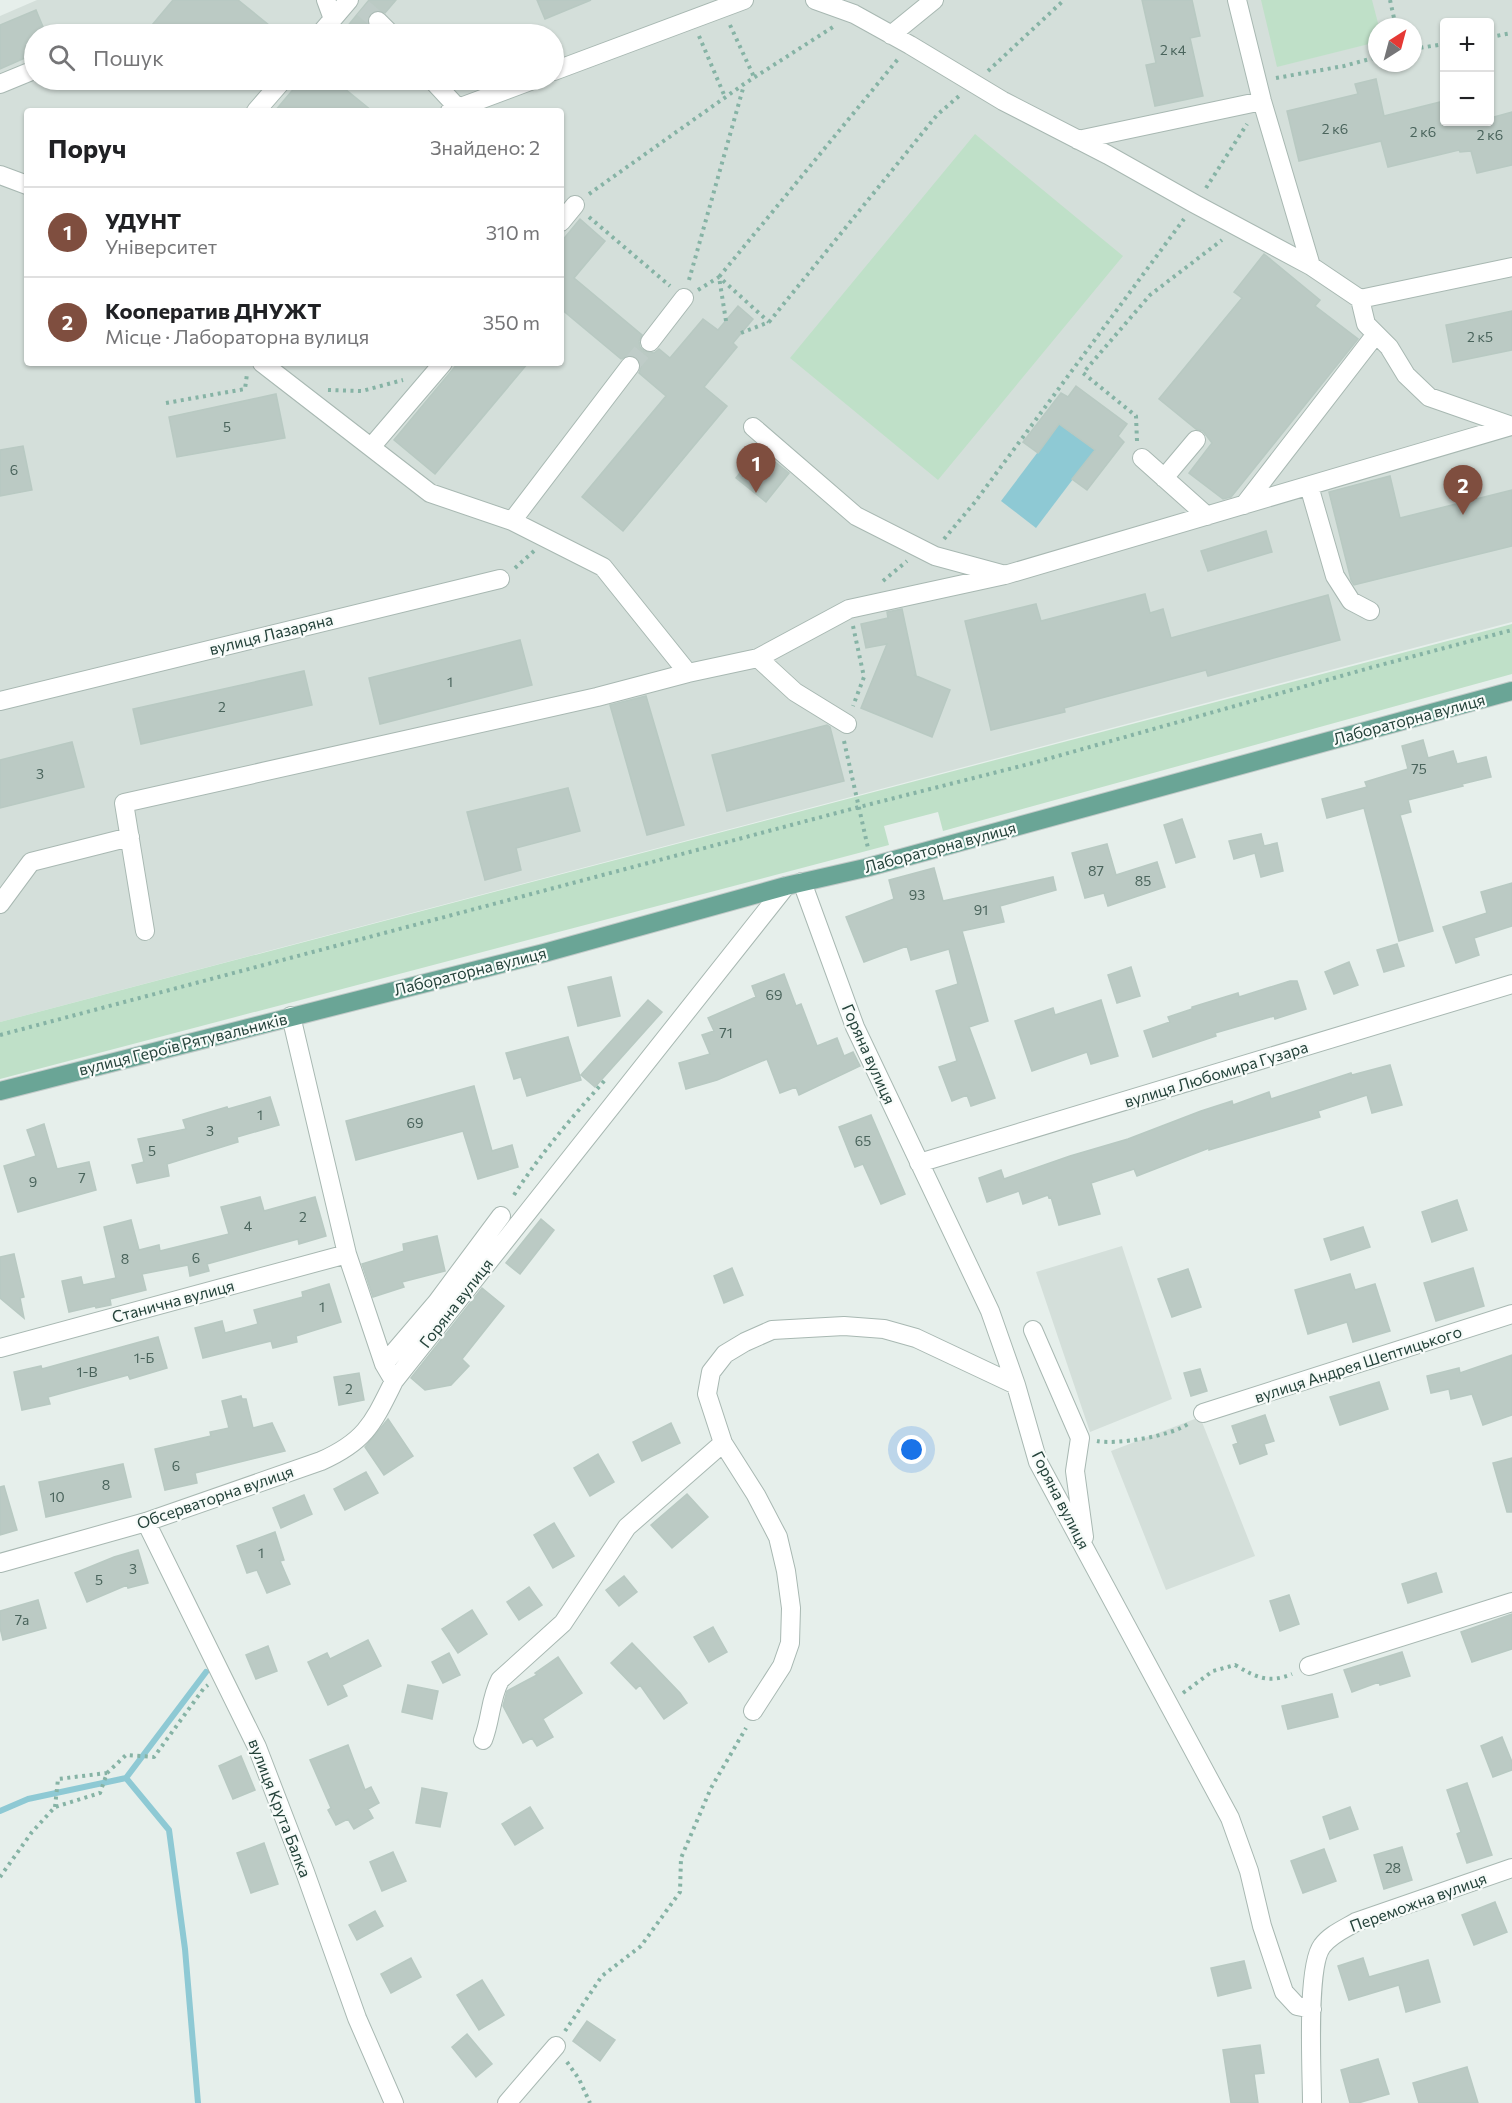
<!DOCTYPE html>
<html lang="uk">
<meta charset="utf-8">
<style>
:root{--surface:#fff;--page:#f2f2f2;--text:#202124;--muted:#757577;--line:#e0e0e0;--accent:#7f4e3f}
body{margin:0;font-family:Commissioner,sans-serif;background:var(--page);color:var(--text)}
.controls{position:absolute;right:18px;top:18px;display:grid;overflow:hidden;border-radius:6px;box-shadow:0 2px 4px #0004}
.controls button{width:54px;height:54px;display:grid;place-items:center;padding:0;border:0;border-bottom:2px solid var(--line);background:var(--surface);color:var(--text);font:30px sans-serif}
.compass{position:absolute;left:1368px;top:18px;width:54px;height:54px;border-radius:50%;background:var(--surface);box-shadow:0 2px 4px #0004;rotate:36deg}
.you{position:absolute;left:912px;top:1450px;width:21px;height:21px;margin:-15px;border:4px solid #fff;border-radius:50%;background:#1a73e8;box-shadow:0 0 0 9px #1a73e833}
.badge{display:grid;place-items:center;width:39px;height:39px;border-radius:50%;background:var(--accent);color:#fff;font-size:20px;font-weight:700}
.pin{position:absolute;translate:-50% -50px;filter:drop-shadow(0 2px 3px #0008)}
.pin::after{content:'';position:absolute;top:32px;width:21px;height:18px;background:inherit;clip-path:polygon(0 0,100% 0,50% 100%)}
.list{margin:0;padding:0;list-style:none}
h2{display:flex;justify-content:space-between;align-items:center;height:78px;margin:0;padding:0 24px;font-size:26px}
h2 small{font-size:20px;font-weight:400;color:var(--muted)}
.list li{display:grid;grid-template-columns:39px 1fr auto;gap:18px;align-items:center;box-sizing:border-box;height:90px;padding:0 24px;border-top:2px solid var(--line)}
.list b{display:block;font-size:22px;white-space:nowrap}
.list p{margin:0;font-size:20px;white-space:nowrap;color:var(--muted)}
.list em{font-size:20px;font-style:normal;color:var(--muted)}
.icon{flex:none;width:33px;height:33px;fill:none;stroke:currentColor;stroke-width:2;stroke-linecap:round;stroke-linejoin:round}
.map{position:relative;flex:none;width:1512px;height:2103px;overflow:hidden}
.search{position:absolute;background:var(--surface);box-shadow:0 2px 4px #0004;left:24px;top:24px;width:540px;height:66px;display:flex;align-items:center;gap:15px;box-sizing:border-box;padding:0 21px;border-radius:33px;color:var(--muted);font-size:22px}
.panel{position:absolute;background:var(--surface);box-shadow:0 2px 4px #0004;left:24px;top:108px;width:540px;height:258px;border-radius:6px}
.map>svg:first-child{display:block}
.built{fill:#d4dfda;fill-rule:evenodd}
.green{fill:#bfe0c8}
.water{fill:#8ec9d4}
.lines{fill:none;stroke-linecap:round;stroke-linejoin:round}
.stream{stroke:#8ec9d4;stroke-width:6}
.building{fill:#bbcac4;stroke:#b8c9c2;stroke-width:1.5}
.minor-tunnel{stroke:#bfccc8;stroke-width:18;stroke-dasharray:18 9;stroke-linecap:butt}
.minor-casing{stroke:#a8b8b2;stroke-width:20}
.major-casing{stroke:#c2cac8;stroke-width:20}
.path{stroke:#86b3a5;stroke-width:4;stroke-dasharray:3 4.5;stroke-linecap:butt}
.minor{stroke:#fff;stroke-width:18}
.major{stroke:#6aa596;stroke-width:18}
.labels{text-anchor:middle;stroke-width:4.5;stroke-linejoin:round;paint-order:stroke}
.number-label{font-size:14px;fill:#4a645c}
.street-label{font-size:16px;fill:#24423a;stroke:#f7fbf9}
</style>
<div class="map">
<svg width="1512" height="2103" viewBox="0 0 1512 2103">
<rect width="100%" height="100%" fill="#e6efeb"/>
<path class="built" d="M37 0H1512V622L0 1022V16ZM1444 22H1490V122H1444ZM1377 27H1413V63H1377ZM34 34H554V80H34ZM27 111H561V363H27Z
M1122 1246 1172 1399 1090 1432 1036 1272Z
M1200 1417 1255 1556 1166 1590 1111 1451Z"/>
<path class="green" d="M1261 0H1372L1379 27H1377V42L1277 67Z
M975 134 1123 256 938 480 790 358Z
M1512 624V674L943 831 938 812 884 826 889 845 0 1079V1022Z"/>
<path class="water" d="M1059 424 1095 450 1036 528 1001 501Z"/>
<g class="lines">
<path class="stream" d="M126 1778 206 1672
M0 1811 28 1799 126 1778 169 1830 185 1949 198 2103"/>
</g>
<path class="building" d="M173 0H238L280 34H231L220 25 213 34H166L153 24Z
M369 0H396L385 13 376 10 370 14 367 23 371 30 367 34H341Z
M537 0H591L545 19Z
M1142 0H1192L1200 36 1190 38 1203 96 1155 106 1146 65 1156 63Z
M36 10 46 34H34V54L0 69V25Z
M1376 79 1384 116 1444 101V122H1490V118L1512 112V165L1477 173 1471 151 1460 152 1459 150 1388 167 1381 141 1299 161 1287 111 1358 94 1355 84Z
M301 80H334L372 111H275Z
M580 219 605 241 574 278 642 335 639 341 640 347 644 351 654 353 659 349 670 358 703 319 718 330 738 306 753 319 733 343 737 347 704 387 727 406 623 531 582 497 666 396 639 373 641 367 637 357 631 355 621 359 561 309V242Z
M1264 254 1320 300 1315 306 1358 339 1231 497 1223 499 1189 473 1212 443 1203 431 1196 429 1159 399 1242 298 1234 292Z
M1512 311V350L1453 362 1446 325Z
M458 363H528L435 474 394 440Z
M1076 386 1127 424 1118 436 1124 442 1087 490 1072 479 1095 450 1059 424 1038 453 1023 442 1061 393 1068 397Z
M276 394 285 438 177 457 169 417Z
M23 446 32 490 0 496V450Z
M759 449 789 473 766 502 736 478Z
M1390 476 1400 518 1512 490V546L1354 585 1351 580 1329 492Z
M1266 531 1272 552 1208 571 1201 551Z
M1145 594 1150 613 1163 609 1171 638 1328 595 1340 640 1208 676 1206 670 1064 708 1065 712 991 730 965 621 1036 604 1041 621Z
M902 609 916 675H914L950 690 932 737 861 708 887 644 866 648 861 624 888 618 887 612Z
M520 640 532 685 380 724 369 678Z
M304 671 312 705 141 744 133 709Z
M646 696 684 825 647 835 610 705Z
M827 725 830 727 844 781 727 811 712 755Z
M1423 740 1428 758 1453 751 1457 764 1486 757 1491 777 1462 784 1463 786 1408 800 1411 812 1400 815 1433 931 1399 941 1364 808 1327 818 1322 799 1367 787 1365 782 1408 769 1402 746Z
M72 742 84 787 0 808V760Z
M568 788 580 831 516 848 521 870 485 880 467 812Z
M1182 819 1195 857 1176 863 1164 825Z
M1261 834 1264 846 1277 843 1283 871 1261 877 1255 853 1234 859 1229 841Z
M1107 844 1116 875 1157 862 1165 887 1108 906 1104 893 1085 898 1072 853Z
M934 868 943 901 1053 877 1056 890 1000 906 1004 922 962 931 988 1021 969 1027 995 1098 971 1106 967 1095 952 1101 939 1067 957 1061 936 991 958 984 949 949 911 960 907 946 864 962 846 917 894 899 889 880Z
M1512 883V926L1474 938 1479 955 1456 963 1443 927 1487 913 1481 892Z
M1397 944 1404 966 1384 972 1377 950Z
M1349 962 1358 985 1334 994 1325 972Z
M1131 967 1140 996 1117 1003 1108 975Z
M784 974 796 1006 801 1004 817 1046 837 1038 844 1056 853 1052 860 1066 799 1095 796 1087 780 1093 767 1059 717 1080 686 1089 679 1063 710 1054 702 1035 714 1031 708 1018 756 997 752 986Z
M611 977 620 1016 578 1026 568 987Z
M1290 981H1297L1306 1009 1275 1019 1274 1016 1215 1033 1216 1036 1153 1057 1144 1031 1170 1022 1168 1017 1192 1009V1007L1238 993 1239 997Z
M648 1000 662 1012 595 1087 581 1075Z
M1101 1000 1118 1056 1091 1064 1087 1052 1032 1071 1015 1021 1053 1008 1055 1015Z
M568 1037 581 1080 527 1096 521 1077 514 1079 506 1053Z
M1390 1065 1402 1105 1372 1113 1367 1095 1318 1111 1320 1117 1209 1150V1148L1137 1176 1134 1169 1091 1183 1100 1214 1059 1225 1051 1197 1049 1198 1048 1195 1023 1204 1019 1191 987 1202 979 1178 1001 1170 1004 1179 1070 1156 1128 1139 1201 1111 1232 1101 1233 1105 1269 1092 1271 1099 1351 1073 1352 1075Z
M474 1086 492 1151 512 1145 518 1167 478 1179 463 1131 356 1160 346 1121Z
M270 1097 279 1125 237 1137 238 1142 167 1164 169 1176 137 1183 132 1165 144 1162 138 1139 186 1129 183 1120 227 1107 228 1109Z
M871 1115 905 1194 881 1204 863 1164 855 1167 839 1127Z
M44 1124 57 1169 89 1162 96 1190 18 1212 4 1166 36 1156 27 1130Z
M260 1197 264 1211 315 1197 326 1236 299 1244 298 1239 207 1264 209 1271 190 1276 188 1265 142 1274 146 1290 110 1299 111 1305 96 1308 95 1306 69 1312 62 1281 81 1277 83 1285 116 1278 104 1227 131 1220 139 1250 159 1245 160 1251 229 1234 221 1207Z
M1457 1200 1467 1230 1432 1242 1422 1212Z
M541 1219 554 1230 520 1274 506 1263Z
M1363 1227 1370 1247 1331 1260 1324 1239Z
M437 1236 445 1271 402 1282 404 1287 373 1297 362 1264 404 1251 403 1244Z
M14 1254 24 1297 20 1298 24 1318 0 1298V1257Z
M732 1268 743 1295 724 1303 714 1276Z
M1473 1268 1484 1306 1436 1321 1424 1283Z
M1188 1269 1201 1307 1172 1317 1158 1279Z
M1350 1274 1355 1290 1375 1284 1390 1331 1353 1342 1347 1322 1308 1334 1295 1290Z
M329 1284 341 1322 296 1336 297 1342 273 1348 271 1341 203 1358 195 1328 222 1321 225 1333 258 1324 254 1310 303 1297 302 1292Z
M482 1288 504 1306 462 1359 469 1366 451 1385 425 1390 411 1378Z
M158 1337 167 1368 130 1379 128 1375 48 1397 50 1404 22 1410 14 1372 41 1366 42 1369Z
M1512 1355V1415L1483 1425 1472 1394 1451 1399 1449 1389 1431 1393 1427 1376 1459 1368 1460 1373Z
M1200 1369 1207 1391 1191 1396 1184 1373Z
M359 1373 364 1400 339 1405 334 1377Z
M1379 1382 1388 1409 1340 1425 1330 1397Z
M241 1396 242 1399H246L253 1428 272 1423 285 1451 195 1473 197 1483 165 1490 155 1449 211 1436 210 1432 229 1428 222 1401Z
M1265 1415 1274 1441 1264 1444 1267 1454 1240 1464 1233 1445 1238 1443 1232 1426Z
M388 1419 413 1456 384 1475 365 1447Z
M671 1423 680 1443 642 1461 633 1442Z
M598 1454 614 1482 590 1496 574 1468Z
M1512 1458V1512H1507L1493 1463Z
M123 1464 131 1497 46 1517 39 1482Z
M366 1472 378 1493 345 1510 334 1489Z
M4 1486 17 1530 0 1535V1487Z
M687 1494 708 1517 672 1548 651 1525Z
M304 1495 312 1514 281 1528 273 1508Z
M554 1523 574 1556 553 1568 534 1535Z
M275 1532 284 1560 280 1561 290 1584 267 1593 257 1570 247 1573 237 1546Z
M138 1550 148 1583 128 1588 127 1585 87 1602 75 1573 114 1557Z
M1436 1573 1442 1592 1408 1603 1402 1584Z
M624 1576 637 1592 619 1606 606 1590Z
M529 1587 542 1605 519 1620 507 1602Z
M1289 1595 1299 1624 1280 1631 1270 1601Z
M38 1600 46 1628 3 1640 0 1628V1611Z
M472 1610 487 1634 458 1653 442 1629Z
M1512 1614V1649L1472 1662 1461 1632Z
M713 1627 727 1652 709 1662 694 1637Z
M368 1640 381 1666 342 1685 347 1696 328 1705 308 1662 327 1653 330 1659Z
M632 1643 680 1693 687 1703 664 1719 640 1685 636 1689 611 1663Z
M268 1646 277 1671 256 1679 246 1655Z
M1402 1652 1410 1676 1380 1685 1379 1682 1352 1692 1344 1670Z
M449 1653 460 1675 443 1683 432 1662Z
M558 1657 582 1693 543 1719 553 1737 537 1746 532 1738 523 1743 503 1706 507 1691 537 1675 535 1673Z
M408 1685 438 1691 432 1719 402 1712Z
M1332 1694 1338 1717 1288 1729 1282 1706Z
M1502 1737 1512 1762V1770L1493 1777 1481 1746Z
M348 1745 365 1790 371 1787 379 1803 368 1809 373 1818 354 1829 348 1819 336 1825 328 1810 331 1808 310 1760Z
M241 1756 255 1790 233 1799 219 1766Z
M1467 1783 1492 1855 1467 1863 1457 1834 1461 1832 1447 1790Z
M422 1788 447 1793 440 1827 416 1823Z
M530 1807 543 1828 515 1845 502 1824Z
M1350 1807 1358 1829 1330 1839 1323 1817Z
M264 1843 278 1884 251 1893 237 1853Z
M1402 1847 1412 1880 1384 1889 1374 1855Z
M1324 1849 1336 1881 1303 1893 1291 1861Z
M393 1852 406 1881 382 1891 370 1862Z
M1495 1902 1507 1932 1474 1945 1462 1915Z
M375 1911 383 1926 357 1940 349 1925Z
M411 1958 421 1977 391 1993 381 1974Z
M1363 1958 1369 1977 1428 1960 1440 2002 1406 2012 1399 1985 1349 2000 1338 1966Z
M1244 1961 1251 1988 1218 1996 1211 1968Z
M482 1980 504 2015 479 2030 457 1995Z
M587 2021 615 2040 600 2061 573 2041Z
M467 2034 492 2064 476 2077 452 2047Z
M1260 2045 1264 2073 1254 2074 1258 2103H1231L1223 2050Z
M1378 2059 1389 2094 1358 2103H1350L1341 2070Z
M1467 2067 1478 2103H1419L1413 2083Z"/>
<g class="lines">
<path class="minor-tunnel" d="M363 8 378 21
M630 366 650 342"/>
<defs>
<path id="minor" d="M326 0 333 19
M815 0 854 14 910 45 1003 101 1108 155 1195 204 1311 266 1360 299 1366 324 1389 347 1406 375 1429 397 1512 426
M1237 0 1262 101 1311 266
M378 21 391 34
M320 34 349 0
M891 35 934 0
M554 71 744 0
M432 80 458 108
M0 84 34 70
M256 111 283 80
M450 111 533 80
M1078 140 1262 101
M0 175 27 185
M561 222 575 205
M1360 299 1512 267
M650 342 684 298
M262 363 430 493 512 521 603 567 688 673
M753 427 856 516 935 556 1005 575 1511 426
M372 446 443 363
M1142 458 1207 516
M1164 478 1196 440
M1309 486 1335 576 1351 601 1370 611
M1244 505 1376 334
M512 521 630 366
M758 658 795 692 847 724
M0 701 500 579
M802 882 855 1027 990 1311 1016 1385 1038 1462 1230 1818 1249 1871 1262 1926 1284 1992 1297 2006 1312 2009
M0 904 31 862 130 837
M145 931 124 803 597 697 688 673 758 658 849 609 1005 575
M291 1016 347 1254 384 1364 394 1381
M919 1163 1512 984
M1033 1330 1080 1438 1075 1471 1084 1537
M0 1348 347 1254
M384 1364 437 1302 501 1216
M1203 1413 1512 1314
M146 1522 257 1747 305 1872 357 2018 394 2103
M0 1563 146 1522 321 1461C366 1441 373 1423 394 1381L786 886
M1309 1666 1512 1602
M753 1711 782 1666 790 1643 791 1608 786 1571 778 1537 756 1495 723 1443 707 1394 711 1372 725 1354 745 1342 772 1330 844 1326 884 1329 916 1338 1016 1385
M483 1740C491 1720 490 1699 500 1680L563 1623 627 1527 723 1443
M507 2103 556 2046
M1312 2103C1312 2073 1306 1967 1322 1946 1330 1935 1344 1929 1356 1922L1512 1868"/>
<path id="major" d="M0 1091 544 953 786 886 865 868 1512 691"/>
</defs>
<use href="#minor" class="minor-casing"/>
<use href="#major" class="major-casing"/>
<path class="path" d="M1390 0 1396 27
M730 25 754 77
M699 36 725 97
M1490 37 1512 33
M1413 49 1444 44
M988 71 1064 0
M1276 78 1344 66 1377 57
M1206 188 1247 124
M589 194 744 84 833 27
M589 217 670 286
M689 280 744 85
M698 290 719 277 769 322
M726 321 719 277 898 59
M741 333 769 322 937 115 959 96
M328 390 362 391 403 380
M166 403 245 389 247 374
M1137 441 1136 416 1083 373 1150 295 1222 240
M944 539 975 502 1184 219
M515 568 534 551
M883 581 907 561
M853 626 864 677 853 706
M844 741 868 848
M0 1035 859 807 1033 763 1373 667 1512 630
M514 1195C541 1153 573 1116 606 1079
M1097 1441C1117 1445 1171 1436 1188 1424
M1183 1693 1213 1671 1235 1665C1256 1677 1268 1684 1292 1674
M55 1807 58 1779 107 1773
M0 1877 32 1832 55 1807 100 1793 107 1773 126 1755 154 1757 204 1688 208 1685
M565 2031 602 1976 641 1946 680 1892 681 1858 711 1788 746 1728
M567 2062 579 2079 590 2103"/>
<use href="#minor" class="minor"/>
<use href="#major" class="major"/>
</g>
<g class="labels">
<g class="number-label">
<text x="1173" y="55">2 к4</text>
<text x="1335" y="134">2 к6</text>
<text x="1423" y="137">2 к6</text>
<text x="1490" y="140">2 к6</text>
<text x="1480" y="342">2 к5</text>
<text x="227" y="432">5</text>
<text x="14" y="475">6</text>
<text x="450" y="687">1</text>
<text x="222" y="712">2</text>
<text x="1419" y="774">75</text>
<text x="40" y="779">3</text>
<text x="1096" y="876">87</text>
<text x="1143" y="886">85</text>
<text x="917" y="900">93</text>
<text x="981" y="915">91</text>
<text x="774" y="1000">69</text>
<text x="726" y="1038">71</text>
<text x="260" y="1120">1</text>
<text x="415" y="1128">69</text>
<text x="210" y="1136">3</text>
<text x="863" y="1146">65</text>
<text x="152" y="1156">5</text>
<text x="82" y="1183">7</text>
<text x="33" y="1187">9</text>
<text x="303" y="1222">2</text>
<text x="248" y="1231">4</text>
<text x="196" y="1263">6</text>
<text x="125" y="1264">8</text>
<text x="322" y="1312">1</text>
<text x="144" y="1363">1-Б</text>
<text x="87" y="1377">1-В</text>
<text x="349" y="1394">2</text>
<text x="176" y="1471">6</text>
<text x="106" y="1490">8</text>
<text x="57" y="1502">10</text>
<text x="261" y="1558">1</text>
<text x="133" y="1574">3</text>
<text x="99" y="1585">5</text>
<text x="22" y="1625">7а</text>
<text x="1393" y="1873">28</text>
</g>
<g class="street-label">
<text transform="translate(271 634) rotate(-14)" y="6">вулиця Лазаряна</text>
<text transform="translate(1409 719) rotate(-15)" y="6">Лабораторна вулиця</text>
<text transform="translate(940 847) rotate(-15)" y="6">Лабораторна вулиця</text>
<text transform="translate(470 971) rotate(-14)" y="6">Лабораторна вулиця</text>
<text transform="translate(183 1044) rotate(-14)" y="6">вулиця Героїв Рятувальників</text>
<text transform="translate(869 1054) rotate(66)" y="6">Горяна вулиця</text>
<text transform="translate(1216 1074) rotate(-17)" y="6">вулиця Любомира Гузара</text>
<text transform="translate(173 1301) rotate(-15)" y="6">Станична вулиця</text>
<text transform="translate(456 1303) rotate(-52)" y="6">Горяна вулиця</text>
<text transform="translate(1358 1364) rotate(-18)" y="6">вулиця Андрея Шептицького</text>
<text transform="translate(215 1497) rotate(-19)" y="6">Обсерваторна вулиця</text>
<text transform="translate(1061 1500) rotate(63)" y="6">Горяна вулиця</text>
<text transform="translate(280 1808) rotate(69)" y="6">вулиця Крута Балка</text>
<text transform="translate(1418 1902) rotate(-20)" y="6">Переможна вулиця</text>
</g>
</g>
</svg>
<div class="controls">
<button>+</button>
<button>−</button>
</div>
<svg class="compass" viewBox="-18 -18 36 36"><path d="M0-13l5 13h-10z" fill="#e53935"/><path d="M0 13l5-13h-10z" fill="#757577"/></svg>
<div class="you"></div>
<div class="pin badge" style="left:756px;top:493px">1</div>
<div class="pin badge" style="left:1463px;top:515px">2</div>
<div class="search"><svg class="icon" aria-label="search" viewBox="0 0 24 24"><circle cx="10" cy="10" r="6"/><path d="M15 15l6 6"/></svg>Пошук</div>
<section class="panel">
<h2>Поруч<small>Знайдено: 2</small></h2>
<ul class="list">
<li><span class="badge">1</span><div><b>УДУНТ</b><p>Університет</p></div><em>310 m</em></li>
<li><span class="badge">2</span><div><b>Кооператив ДНУЖТ</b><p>Місце · Лабораторна вулиця</p></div><em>350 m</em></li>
</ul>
</section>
</div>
